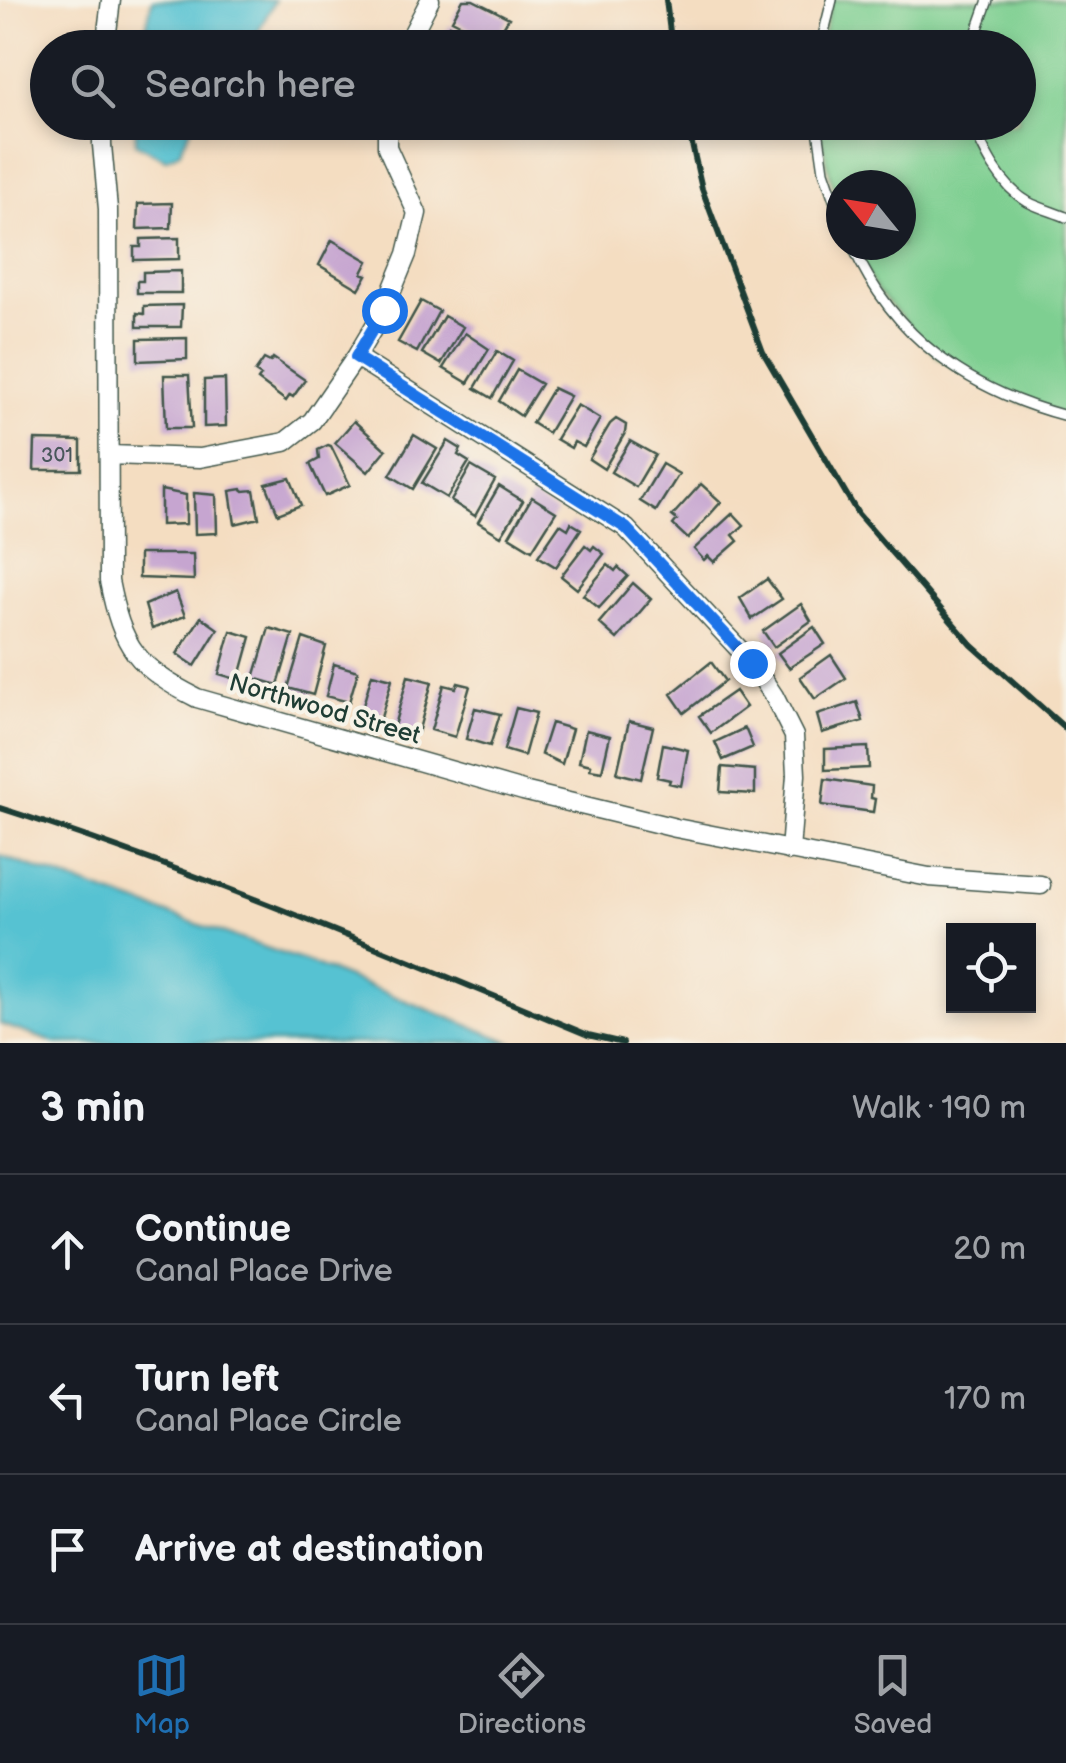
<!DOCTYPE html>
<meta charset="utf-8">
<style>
:root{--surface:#171b24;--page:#20242c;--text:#f1f3f6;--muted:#9ea1a6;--line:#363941;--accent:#1f6fb2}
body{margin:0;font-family:"Balsamiq Sans",sans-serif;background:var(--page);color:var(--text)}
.controls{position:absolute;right:30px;bottom:30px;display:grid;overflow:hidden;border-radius:0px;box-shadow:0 5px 15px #0003}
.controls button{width:90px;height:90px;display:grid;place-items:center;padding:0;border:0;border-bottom:2px solid var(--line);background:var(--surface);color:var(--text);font:50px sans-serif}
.compass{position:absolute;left:826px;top:170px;width:90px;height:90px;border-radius:50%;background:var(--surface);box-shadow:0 5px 15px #0003;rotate:300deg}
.stop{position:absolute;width:30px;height:30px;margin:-22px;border:8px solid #1a73e8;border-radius:50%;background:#fff}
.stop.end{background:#1a73e8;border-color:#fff;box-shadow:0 2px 10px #0008}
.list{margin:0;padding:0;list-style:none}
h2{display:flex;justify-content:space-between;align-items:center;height:130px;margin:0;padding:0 40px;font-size:42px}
h2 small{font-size:32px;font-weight:400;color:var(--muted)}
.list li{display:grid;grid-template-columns:65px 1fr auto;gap:30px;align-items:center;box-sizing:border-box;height:150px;padding:0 40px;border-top:2px solid var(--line)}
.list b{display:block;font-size:38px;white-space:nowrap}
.list p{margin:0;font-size:32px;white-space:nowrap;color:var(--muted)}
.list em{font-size:32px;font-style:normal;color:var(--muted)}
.icon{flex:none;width:55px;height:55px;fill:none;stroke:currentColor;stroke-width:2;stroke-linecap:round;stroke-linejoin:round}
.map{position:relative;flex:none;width:1066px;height:1043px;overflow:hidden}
.search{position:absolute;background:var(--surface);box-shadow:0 5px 15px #0003;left:30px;right:30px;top:30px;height:110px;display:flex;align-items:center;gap:25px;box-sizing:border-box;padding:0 35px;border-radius:55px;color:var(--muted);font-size:38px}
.sheet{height:580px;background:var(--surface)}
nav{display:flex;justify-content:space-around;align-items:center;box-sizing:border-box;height:140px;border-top:2px solid var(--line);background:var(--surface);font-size:28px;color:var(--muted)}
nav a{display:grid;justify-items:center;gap:5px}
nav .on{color:var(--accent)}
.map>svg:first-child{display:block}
.green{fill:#7ecf91;stroke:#4e8662;stroke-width:2.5}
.water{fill:#57c2d2;stroke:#3b8083;stroke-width:2.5}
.building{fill:#c6a5d0}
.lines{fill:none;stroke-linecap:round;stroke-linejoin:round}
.service-casing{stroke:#3f5549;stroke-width:12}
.minor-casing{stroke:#3f5549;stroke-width:21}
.service{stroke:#fff;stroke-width:9}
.minor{stroke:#fff;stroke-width:18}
.rail{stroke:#1f3d34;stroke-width:6}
.route{stroke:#1a73e8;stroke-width:12}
.labels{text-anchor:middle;stroke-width:8;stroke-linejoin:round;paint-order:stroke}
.number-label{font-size:20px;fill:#49575b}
.street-label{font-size:25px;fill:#1f3d34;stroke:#f7f3e8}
</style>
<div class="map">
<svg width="1066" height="1043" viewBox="0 0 1066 1043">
<rect width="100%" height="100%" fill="#f7f3e8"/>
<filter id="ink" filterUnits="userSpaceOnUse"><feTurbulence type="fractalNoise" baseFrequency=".01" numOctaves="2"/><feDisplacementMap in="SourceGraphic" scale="20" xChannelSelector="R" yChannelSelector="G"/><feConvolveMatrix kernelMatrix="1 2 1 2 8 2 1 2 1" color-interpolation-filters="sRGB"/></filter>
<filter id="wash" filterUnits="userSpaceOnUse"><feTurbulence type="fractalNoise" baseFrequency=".0048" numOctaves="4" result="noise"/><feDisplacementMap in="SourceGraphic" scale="40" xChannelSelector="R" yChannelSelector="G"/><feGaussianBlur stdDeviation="2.25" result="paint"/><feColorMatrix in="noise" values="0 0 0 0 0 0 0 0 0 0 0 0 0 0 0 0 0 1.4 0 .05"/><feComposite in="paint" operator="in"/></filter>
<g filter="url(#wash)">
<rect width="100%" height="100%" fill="#f4ddc1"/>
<path class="green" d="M832 0H1066V416L1009 398 939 358 877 291 852 245H901V185H841V220L817 123 1018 122V48L820 47Z"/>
<path class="water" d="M152 0H275L250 47H142Z
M135 123V122L194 123 179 152 166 159 136 144Z
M0 856 310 963 513 1043H56L0 1024Z"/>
<g id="blocks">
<path class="building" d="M463 0H473L509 18 502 29 508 33 501 45 452 20Z
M450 25 488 48H437Z
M172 203 171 228 137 229 138 204Z
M179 238V259L134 260V247H141V239Z
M332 240 368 261 362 273 367 275 359 289 319 265Z
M181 271V293H137V281H143V272Z
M421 301 439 311 417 352 398 342Z
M182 305 181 327H137V313L144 314V306Z
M444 316 463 327 441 364 422 353Z
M465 333 489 349 468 383 443 368Z
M187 338V359L138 361V339Z
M497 351 513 361 492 398 475 388Z
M273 358 305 380 293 397 290 395 286 401 258 380 261 376 255 372 264 359 270 362Z
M517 370 541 384 521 416 499 401Z
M164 375H189L192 428H166Z
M225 379 226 426 204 427V380Z
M553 388 570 396 548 433 532 423Z
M577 405 600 419 584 447 574 442 571 448 556 439Z
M616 419 626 425 625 433 604 469 589 459 610 424Z
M354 421 386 450 368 472 335 443Z
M414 435 437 449 413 489 390 475Z
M35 440 81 441V470H34Z
M448 441 461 449 458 455 469 462 447 498 422 483Z
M630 441 655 455 636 487 611 472Z
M328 445 331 446 350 485 325 496 310 464 319 459 318 450Z
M662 464 679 474 656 511 640 501Z
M471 466 495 480 475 516 451 501Z
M290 478 301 505 278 514 266 484Z
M701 484 721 502 688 539 673 525 677 520 672 516Z
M499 486 523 501 501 536 478 522Z
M242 489 244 491 254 490 259 518 235 524 230 491Z
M161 490 186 495V524L161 525Z
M194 493 216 495 217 533 195 534Z
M532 497 556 512 532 550 509 536Z
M733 513 744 525 733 535 738 541 714 562 708 556 704 560 694 549Z
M571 523 581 529 556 567 538 556 560 524 568 529Z
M585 545 591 550 594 546 604 554 577 589 561 576Z
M139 554H193L194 580 139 578Z
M608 565 615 571 618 567 628 576 599 608 583 595Z
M767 579 782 599 752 619 740 598Z
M633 583 651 599 617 639 599 623Z
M176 592 185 616 152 629 145 605Z
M801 604 811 621 774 647 763 631Z
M201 617 218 629 195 666 177 654Z
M814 627 825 644 789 668 778 653Z
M269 628 293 635 278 685 254 678Z
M231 631 251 637 239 680 219 674Z
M303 638 326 646 313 695 288 688Z
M831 655 846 678 815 699 800 677Z
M711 662 725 681 684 713 671 694Z
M334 664 358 671 349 702 326 696Z
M372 674 392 679 380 721 360 716Z
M408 676 432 682 418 733 394 726Z
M458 683 470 686 455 737 431 730 444 685 456 688Z
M735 691 746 707 711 733 699 716Z
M857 702 863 721 822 733 817 715Z
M475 708 500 714 490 746 466 739Z
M516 708 536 713 524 756 504 750Z
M629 721 653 727 641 779 617 773Z
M551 723 572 729 562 764 541 754Z
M745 728 753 747 723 760 715 742Z
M586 730 610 736 602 771 590 769 591 765 579 762Z
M663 744 688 750 681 786 669 783 670 780 657 777Z
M868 747 869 768 825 770V749Z
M722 767 755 770V794L720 792Z
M825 779 872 786 871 798 875 799 873 812 822 805Z"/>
</g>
</g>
<g filter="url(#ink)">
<use href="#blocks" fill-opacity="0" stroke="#3f5549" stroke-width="2.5"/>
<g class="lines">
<defs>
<path id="service" d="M820 48 832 0
M971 48 988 0
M817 122 824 171 841 220
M971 122C984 151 999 185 1028 202 1039 208 1054 212 1066 217
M852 245C894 339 969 390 1066 416"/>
<path id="minor" d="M105 48 111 0
M405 48 430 0
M102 122V145L108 209 109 581C122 647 137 668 197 698L523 791 676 828 929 877 1041 885
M356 357 626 528 752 663 774 696 794 736 796 775 790 851
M110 455 200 458 285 442 312 421 356 357 384 310 407 254 417 213 387 147V122"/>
</defs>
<use href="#service" class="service-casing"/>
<use href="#minor" class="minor-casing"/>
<use href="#service" class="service"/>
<use href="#minor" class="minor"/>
<path class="rail" d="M666 0 672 48
M687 122 702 189 763 352 858 514 972 645 1066 729
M0 808C201 872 394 955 588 1035L623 1043"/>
</g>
</g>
<g class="lines" filter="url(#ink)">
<path class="route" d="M384 310 356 357 626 528 752 663"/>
</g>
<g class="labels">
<g class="number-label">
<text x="57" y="462">301</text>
</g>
<g class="street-label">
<text transform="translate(325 708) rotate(16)" y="9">Northwood Street</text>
</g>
</g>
</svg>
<div class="controls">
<button><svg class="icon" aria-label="locate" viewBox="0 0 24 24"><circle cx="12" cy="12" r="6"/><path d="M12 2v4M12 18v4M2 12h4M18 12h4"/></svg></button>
</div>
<svg class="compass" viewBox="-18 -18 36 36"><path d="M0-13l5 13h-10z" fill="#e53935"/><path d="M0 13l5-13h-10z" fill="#9ea1a6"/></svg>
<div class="stop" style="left:384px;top:310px"></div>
<div class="stop end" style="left:752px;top:663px"></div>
<div class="search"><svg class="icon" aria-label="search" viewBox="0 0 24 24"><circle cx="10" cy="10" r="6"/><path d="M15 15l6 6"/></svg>Search here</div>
</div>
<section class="sheet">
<h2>3 min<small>Walk · 190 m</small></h2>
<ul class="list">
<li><svg class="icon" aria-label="ahead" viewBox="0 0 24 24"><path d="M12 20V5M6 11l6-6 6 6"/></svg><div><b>Continue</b><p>Canal Place Drive</p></div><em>20 m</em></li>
<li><svg class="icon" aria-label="left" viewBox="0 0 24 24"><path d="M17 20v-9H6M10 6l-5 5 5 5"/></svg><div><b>Turn left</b><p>Canal Place Circle</p></div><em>170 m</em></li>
<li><svg class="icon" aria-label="arrive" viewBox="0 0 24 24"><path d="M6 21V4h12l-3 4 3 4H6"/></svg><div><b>Arrive at destination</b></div></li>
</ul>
</section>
<nav>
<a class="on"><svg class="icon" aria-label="map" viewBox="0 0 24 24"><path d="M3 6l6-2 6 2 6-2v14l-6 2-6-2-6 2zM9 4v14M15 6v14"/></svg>Map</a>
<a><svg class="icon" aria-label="directions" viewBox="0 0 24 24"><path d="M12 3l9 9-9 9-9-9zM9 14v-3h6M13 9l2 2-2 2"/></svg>Directions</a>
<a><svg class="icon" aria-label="saved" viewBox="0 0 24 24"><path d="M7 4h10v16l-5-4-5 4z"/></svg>Saved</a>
</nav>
